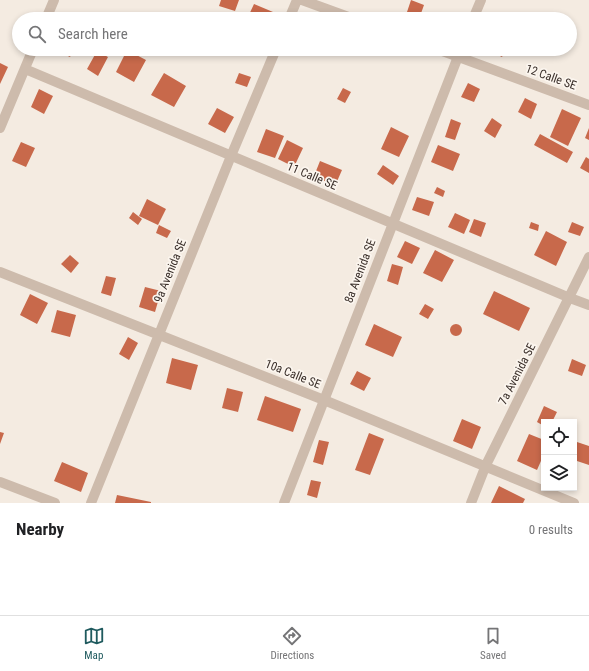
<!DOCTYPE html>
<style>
:root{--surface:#fff;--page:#f2f2f2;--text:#202124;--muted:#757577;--line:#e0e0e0;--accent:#1f5a5e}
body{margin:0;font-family:"Roboto Condensed",sans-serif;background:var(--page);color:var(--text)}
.controls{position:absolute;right:12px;bottom:12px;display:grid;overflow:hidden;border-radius:0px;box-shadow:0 2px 6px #0003}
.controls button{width:36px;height:36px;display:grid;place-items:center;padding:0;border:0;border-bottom:1px solid var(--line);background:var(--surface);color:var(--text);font:20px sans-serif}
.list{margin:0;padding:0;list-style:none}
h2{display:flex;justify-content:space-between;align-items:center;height:52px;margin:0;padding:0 16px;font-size:17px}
h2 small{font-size:13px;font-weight:400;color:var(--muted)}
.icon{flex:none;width:22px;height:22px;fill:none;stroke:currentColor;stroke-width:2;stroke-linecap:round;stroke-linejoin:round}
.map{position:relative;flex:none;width:589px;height:503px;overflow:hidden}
.search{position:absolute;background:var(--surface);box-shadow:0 2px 6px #0003;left:12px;right:12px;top:12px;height:44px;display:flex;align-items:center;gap:10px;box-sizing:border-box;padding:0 14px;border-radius:22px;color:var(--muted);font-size:15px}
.sheet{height:112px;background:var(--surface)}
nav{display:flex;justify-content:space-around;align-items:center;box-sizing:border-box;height:56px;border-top:1px solid var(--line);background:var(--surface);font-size:11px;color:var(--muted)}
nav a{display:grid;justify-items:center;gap:2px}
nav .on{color:var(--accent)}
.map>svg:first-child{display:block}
.building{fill:#c8694b}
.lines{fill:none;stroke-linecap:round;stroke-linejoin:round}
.minor{stroke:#cdbbac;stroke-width:10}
.labels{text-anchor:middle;stroke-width:3.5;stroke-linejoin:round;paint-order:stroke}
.street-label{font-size:12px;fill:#3b302b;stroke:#fbf5ee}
</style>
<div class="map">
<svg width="589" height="503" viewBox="0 0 589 503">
<rect width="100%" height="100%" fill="#f4ebe1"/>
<path class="building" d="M221 0H239L235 11 219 6Z
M411 0 424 5 419 19 406 15Z
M254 4 273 12 271 19H247Z
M437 12 453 19H433Z
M61 49H74L70 57 59 52Z
M485 49H506L502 57Z
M127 50 146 60 134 82 116 72Z
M97 51 108 57 98 76 87 69Z
M0 63 8 67 0 84Z
M164 73 186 86 174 107 151 95Z
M239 73 251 77 247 87 235 83Z
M468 83 480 89 474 102 461 97Z
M343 88 351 92 345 103 337 99Z
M39 89 53 96 44 114 31 107Z
M525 98 537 104 531 119 518 112Z
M217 108 234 117 225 133 208 124Z
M562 109 581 118 568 146 550 137Z
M492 118 502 125 495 138 484 131Z
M451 119 461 123 455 140 445 137Z
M391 127 409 136 399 157 381 149Z
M589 128V140L585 138Z
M266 129 284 136 275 158 257 152Z
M540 134 573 152 567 163 534 145Z
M287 140 303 148 294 167 278 159Z
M21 142 35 148 26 167 12 161Z
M438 145 460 154 453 171 431 162Z
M586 157 589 159V173L580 168Z
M320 161 342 170 335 186 314 176Z
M383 165 399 176 393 185 377 174Z
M437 187 445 191 443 197 434 193Z
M417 197 434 202 429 216 412 210Z
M147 199 166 209 158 225 139 216Z
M133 212 142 219 138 225 129 218Z
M455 213 470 220 464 234 448 227Z
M474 219 486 223 481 237 469 232Z
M531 222 539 225 538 231 529 228Z
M572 222 584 227 580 236 568 232Z
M159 225 171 231 167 238 156 233Z
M546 231 567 242 556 266 534 255Z
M405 241 420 248 412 264 397 257Z
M435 250 454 260 442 282 423 273Z
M70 255 79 263 71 273 61 264Z
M392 264 403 267 398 285 387 281Z
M106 276 116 278 111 296 101 293Z
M145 287 161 291 155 312 139 307Z
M494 291 530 308 519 331 483 314Z
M30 294 48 303 37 324 20 315Z
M425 304 434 309 428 319 419 314Z
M57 310 76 315 70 337 51 332Z
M450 330a6 6 0 1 1 12 0a6 6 0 1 1-12 0Z
M374 324 402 337 393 357 365 345Z
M128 337 138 343 129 360 119 354Z
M172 358 198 365 191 390 166 383Z
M572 359 586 365 582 376 568 371Z
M357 371 371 378 364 391 350 384Z
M227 388 243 392 238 412 222 408Z
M265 396 301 409 293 432 257 420Z
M544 406 557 412 552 422H544V426L537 422Z
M462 419 481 427 472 449 453 441Z
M0 432 4 433 0 444Z
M369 433 384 439 370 475 355 470Z
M529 434 544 440V454L537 470 517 461Z
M319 440 329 442 323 465 313 462Z
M574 441 589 446V465L574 460Z
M62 462 88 473 81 492 54 481Z
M311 480 321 482 317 498 307 495Z
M499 486 525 499 523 503H491Z
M117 495 151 502V503H115Z"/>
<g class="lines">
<path class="minor" d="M302 0 354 19
M46 19 54 0
M289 19 297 0
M473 19 481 0
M437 49 589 105
M25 69 570 298 589 305
M0 128 33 49
M0 272 324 400 574 503
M0 482 55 503
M91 503 231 156 276 49
M284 503 461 49
M471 503 486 465 589 257"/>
</g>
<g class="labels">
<g class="street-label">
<text transform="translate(551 77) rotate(20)" y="4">12 Calle SE</text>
<text transform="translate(312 176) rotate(23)" y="4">11 Calle SE</text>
<text transform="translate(170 271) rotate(-68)" y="4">9a Avenida SE</text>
<text transform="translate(360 271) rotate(-69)" y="4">8a Avenida SE</text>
<text transform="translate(293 374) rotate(22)" y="4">10a Calle SE</text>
<text transform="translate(517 374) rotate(-63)" y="4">7a Avenida SE</text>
</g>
</g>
</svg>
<div class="controls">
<button><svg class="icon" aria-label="locate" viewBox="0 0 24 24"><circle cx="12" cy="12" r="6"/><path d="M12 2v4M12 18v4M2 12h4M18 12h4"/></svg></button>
<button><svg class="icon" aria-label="layers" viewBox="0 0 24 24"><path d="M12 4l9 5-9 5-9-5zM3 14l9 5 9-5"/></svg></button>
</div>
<div class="search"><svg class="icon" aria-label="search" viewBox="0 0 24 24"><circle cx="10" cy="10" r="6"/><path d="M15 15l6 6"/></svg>Search here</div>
</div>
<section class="sheet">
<h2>Nearby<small>0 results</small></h2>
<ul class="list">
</ul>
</section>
<nav>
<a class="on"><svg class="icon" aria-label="map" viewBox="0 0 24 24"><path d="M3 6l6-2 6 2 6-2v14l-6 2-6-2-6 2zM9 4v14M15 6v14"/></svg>Map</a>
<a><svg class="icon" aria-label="directions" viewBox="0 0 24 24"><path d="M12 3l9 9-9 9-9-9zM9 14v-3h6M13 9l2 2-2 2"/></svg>Directions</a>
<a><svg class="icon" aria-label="saved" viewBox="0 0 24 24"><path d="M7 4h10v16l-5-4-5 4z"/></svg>Saved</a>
</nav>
